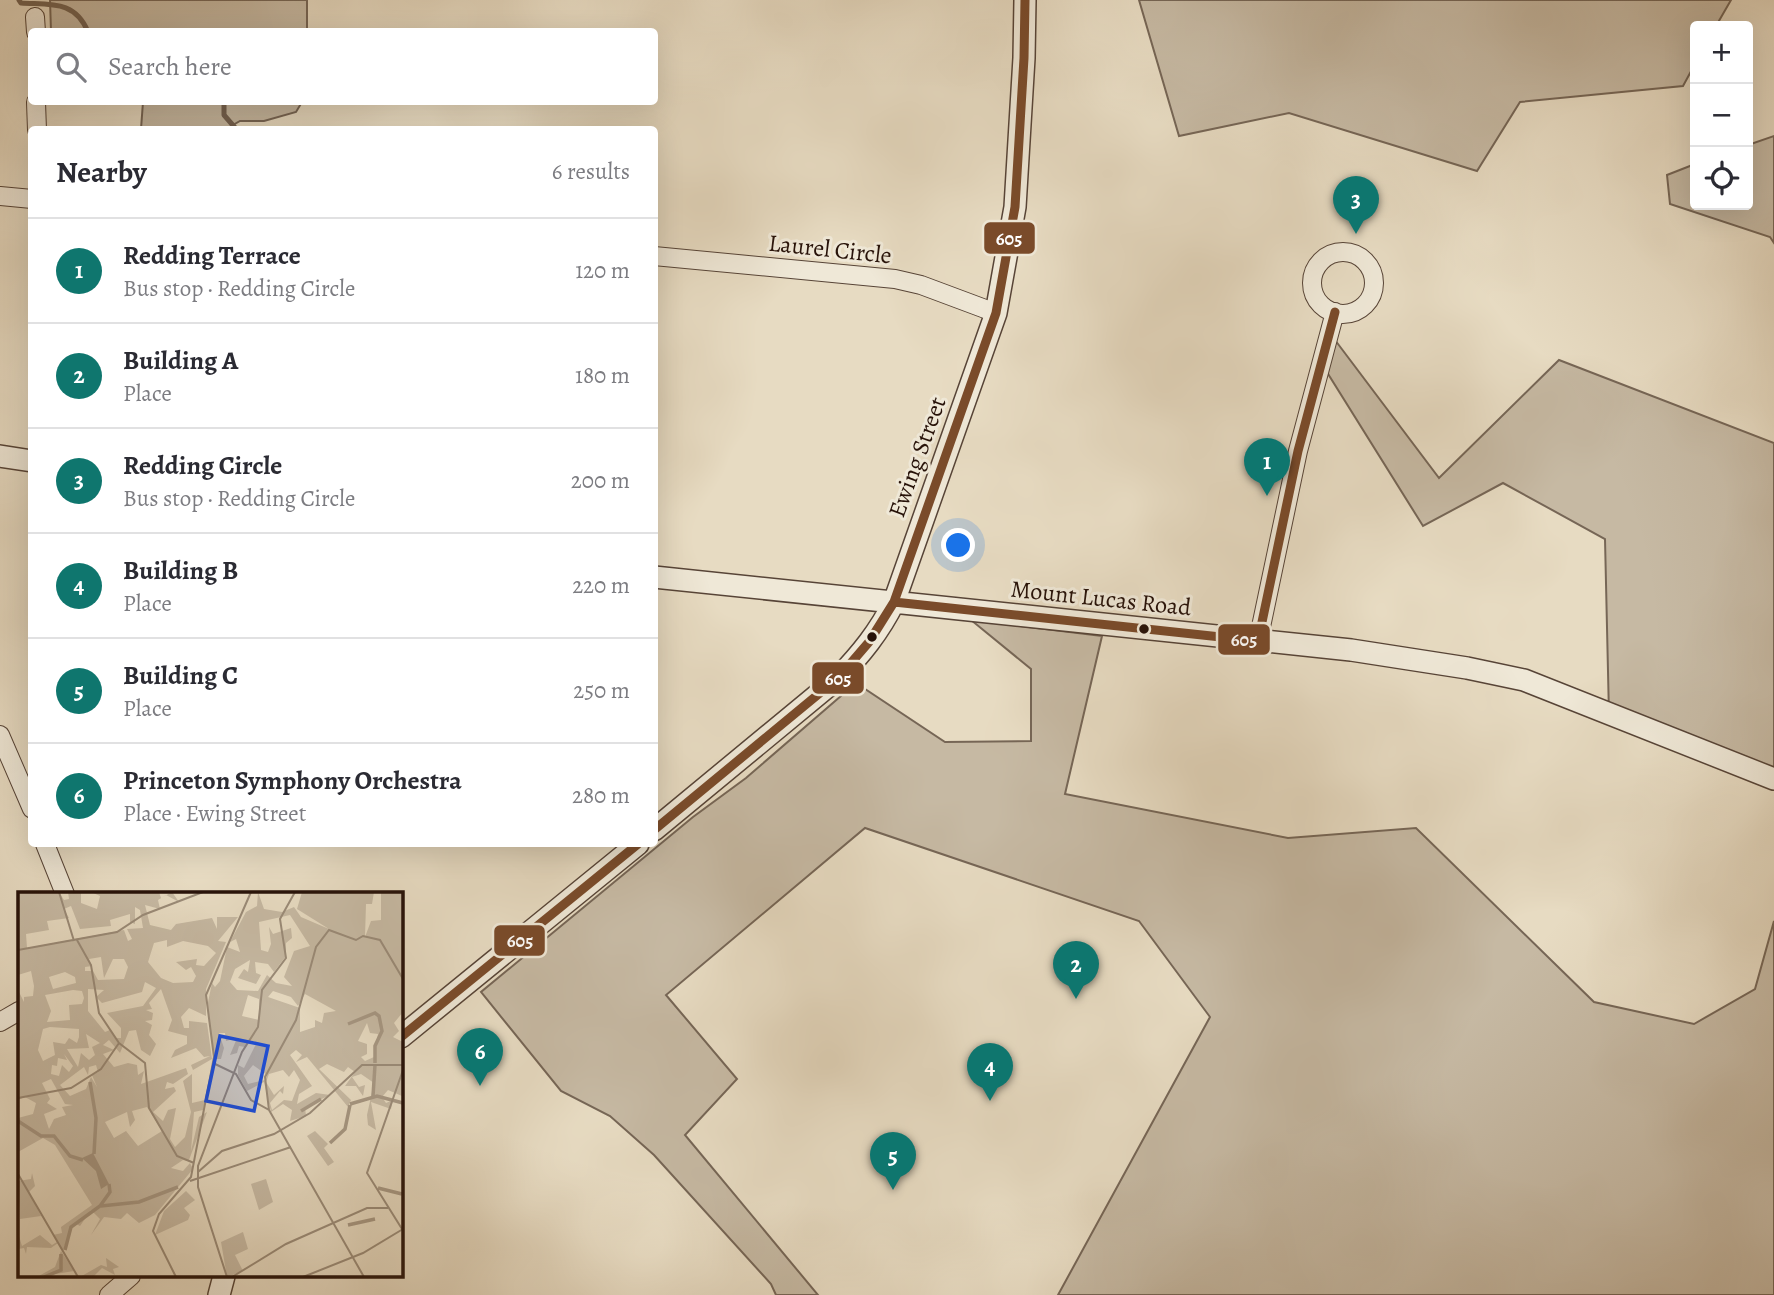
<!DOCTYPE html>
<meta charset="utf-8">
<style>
:root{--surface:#fff;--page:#f2f2f3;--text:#2b2b33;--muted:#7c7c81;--line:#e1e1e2;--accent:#0f766e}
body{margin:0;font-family:Alegreya,serif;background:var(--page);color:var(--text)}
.controls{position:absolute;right:21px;top:21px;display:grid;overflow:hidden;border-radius:7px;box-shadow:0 7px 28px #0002}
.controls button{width:63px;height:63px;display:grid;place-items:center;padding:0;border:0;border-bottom:2px solid var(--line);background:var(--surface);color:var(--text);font:35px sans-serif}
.you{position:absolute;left:959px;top:546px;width:24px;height:24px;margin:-18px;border:5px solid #fff;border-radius:50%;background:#1a73e8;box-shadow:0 0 0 10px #1a73e833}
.badge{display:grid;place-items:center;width:46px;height:46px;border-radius:50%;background:var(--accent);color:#fff;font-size:23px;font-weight:700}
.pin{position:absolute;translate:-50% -58px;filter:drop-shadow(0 2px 4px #0008)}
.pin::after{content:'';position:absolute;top:37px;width:24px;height:21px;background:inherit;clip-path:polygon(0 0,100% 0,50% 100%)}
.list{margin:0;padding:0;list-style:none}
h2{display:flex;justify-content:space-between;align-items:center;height:91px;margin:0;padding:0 28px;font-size:30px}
h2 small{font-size:23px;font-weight:400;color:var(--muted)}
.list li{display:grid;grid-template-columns:46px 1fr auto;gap:21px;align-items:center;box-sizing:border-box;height:105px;padding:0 28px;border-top:2px solid var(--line)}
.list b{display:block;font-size:26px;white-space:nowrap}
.list p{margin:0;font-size:23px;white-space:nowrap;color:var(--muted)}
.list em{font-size:23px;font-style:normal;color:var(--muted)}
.icon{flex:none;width:38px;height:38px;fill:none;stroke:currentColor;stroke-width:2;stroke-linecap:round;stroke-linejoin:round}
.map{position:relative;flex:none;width:1774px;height:1295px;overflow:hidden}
.search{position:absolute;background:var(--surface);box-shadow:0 7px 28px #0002;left:28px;top:28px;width:630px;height:77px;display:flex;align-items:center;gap:18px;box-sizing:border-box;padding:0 24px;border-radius:7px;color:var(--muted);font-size:26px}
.panel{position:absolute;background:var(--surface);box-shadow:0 7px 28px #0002;left:28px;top:126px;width:630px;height:721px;border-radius:7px}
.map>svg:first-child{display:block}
.green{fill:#c6b9a3;stroke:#766656;stroke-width:2}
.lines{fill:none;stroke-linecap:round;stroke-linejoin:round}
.stream{stroke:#736252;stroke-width:5}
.minor-casing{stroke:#574437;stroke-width:20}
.tertiary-casing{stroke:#574437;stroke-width:24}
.minor{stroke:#efe8d7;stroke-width:18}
.tertiary{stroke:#efe8d7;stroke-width:21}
.bus-1-casing{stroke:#efe8d7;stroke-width:14}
.bus-1{stroke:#7a4b2a;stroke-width:9}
.bus-dot{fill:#271209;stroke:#efe8d7;stroke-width:2.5}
.labels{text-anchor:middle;stroke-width:6;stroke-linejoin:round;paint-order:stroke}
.street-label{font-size:24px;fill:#271209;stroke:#efe8d7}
.inset-river{fill:none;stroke:#a69783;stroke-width:3.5}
.inset-road{fill:none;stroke:#9a8b78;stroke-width:2}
.view{fill:#1d4ed8;fill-opacity:0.15;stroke:#1d4ed8;stroke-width:3.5}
.inset-edge{fill:none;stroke:#271209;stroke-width:3.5}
.line-badge{stroke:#efe8d7;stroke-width:2.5}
.badge-label{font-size:19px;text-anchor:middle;font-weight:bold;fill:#fff}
</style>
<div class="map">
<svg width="1774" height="1295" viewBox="0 0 1774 1295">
<rect width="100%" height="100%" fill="#e7dbc2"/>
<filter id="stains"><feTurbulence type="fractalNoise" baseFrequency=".00286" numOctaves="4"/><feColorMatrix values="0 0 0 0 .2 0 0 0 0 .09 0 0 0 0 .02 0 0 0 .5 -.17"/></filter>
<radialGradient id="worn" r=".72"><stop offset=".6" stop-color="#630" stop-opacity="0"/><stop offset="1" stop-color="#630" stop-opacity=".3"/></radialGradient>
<path class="green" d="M50 0H307V31H51Z
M1139 0H1731L1716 26H1695V64L1683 86 1520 102 1477 171 1289 113 1179 136Z
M143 102H302L296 112 264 121H240L226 129H141Z
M1774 136V243L1770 237 1670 204 1667 175 1695 164V205H1748V145Z
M1332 336 1439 478 1559 360 1774 443V779L1609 715 1605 539 1503 483 1423 526 1325 369Z
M971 620 1102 636 1065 794 1288 838 1416 828 1594 1002 1694 1024 1755 989 1774 921V1295H1058L1210 1017 1139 921 865 828 666 995 737 1079 685 1135 818 1295H776L771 1284 654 1155 610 1116 561 1091 481 992 693 817 746 778 856 683 945 742 1031 741V669Z"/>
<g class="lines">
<path class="stream" d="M19 0 21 3C50 5 75 0 88 32
M224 102V115L237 130"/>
<defs>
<path id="minor" d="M35 17 36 32
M36 102 37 130
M0 196 32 199
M1312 283a31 31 0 1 1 62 0a31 31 0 1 1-62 0Z
M654 256 895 279 921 285 996 313
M1258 641 1298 451 1335 312
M0 735 32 809
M45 844 65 894
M0 1022 19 1011
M109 1295 131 1276"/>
<path id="tertiary" d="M0 456 32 461
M654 577 1351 650 1467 668 1524 680 1774 779
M654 830 838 678C861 654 879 632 894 602L996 313 1015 207 1024 58 1025 0
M401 1037 638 844
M219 1295 224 1276"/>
</defs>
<use href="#minor" class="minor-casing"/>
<use href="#tertiary" class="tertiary-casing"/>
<use href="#minor" class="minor"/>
<use href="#tertiary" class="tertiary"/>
<defs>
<path id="bus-1" d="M894 602 1258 641 1298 451 1335 312
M654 830 838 678 869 642 894 602 996 313 1015 207 1024 58 1025 0
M401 1037 638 844"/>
</defs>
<use href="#bus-1" class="bus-1-casing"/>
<use href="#bus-1" class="bus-1"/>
</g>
<g class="bus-dot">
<circle cx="1144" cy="629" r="6"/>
<circle cx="872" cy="637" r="6"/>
</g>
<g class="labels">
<g class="street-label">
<text transform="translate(830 249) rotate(6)" y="8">Laurel Circle</text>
<text transform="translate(917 457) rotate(-70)" y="8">Ewing Street</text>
<text transform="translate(1101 598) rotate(6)" y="8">Mount Lucas Road</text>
</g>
</g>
<g transform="translate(18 892)">
<rect width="385" height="385" fill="#e7dbc2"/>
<path d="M0 0H41L46 8 51 7 50 0H63V11L79 17 82 4 73 0H141L143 6 154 0 161 10 148 3 140 8 142 17 127 13 132 33 153 38 158 32 194 26 199 37V25H220L200 49 208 50 188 97V124L171 116 163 125 166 136H171V129L189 131 194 167 175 178 173 173 192 164 186 165 178 156 153 166 157 158 169 152V144L150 139 154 128 143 97 131 111 134 117 128 118 135 121 134 128 127 129 134 133 131 143 138 152 132 164 123 158 118 138 111 139 102 161 91 148 85 153 96 158 85 162 96 175 110 171 119 173 120 183 126 179 123 192 168 176 170 182 155 192 149 190 147 197 156 195 158 199 135 220 145 229 150 218 158 216 152 247 157 255 167 245 173 220 165 189 174 182V211L187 208 185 218 176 220 173 259 181 225 189 220 171 268 176 270 165 268 153 276 165 279 172 271 175 277 137 323 121 331 109 321 103 327 86 325 73 343 82 327 73 318 62 334 58 332 51 340 45 359 40 351 33 356 9 355 8 362 6 356 0 357 1 344 4 354 22 343 34 353 39 350 35 343 44 341 43 335 74 313 37 253 25 246 0 260V226L15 222 18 211 7 205 0 208V98L6 110V105L15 104 16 94 13 79 0 83ZM53 14 62 37 93 34 92 28 112 22V30L117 32V15L122 18 125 36 109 37 114 47 110 49 106 38 9 56 8 42 31 38 29 29 51 26 46 17ZM149 48V55L165 49 190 54 198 61 186 74 178 73 179 67 158 70 168 78 173 75 178 84 175 90 155 91 143 86 130 70 136 51ZM83 65 86 86 95 67H106L110 75 106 87 80 88 75 79H67V75L74 74 71 67ZM47 80 57 85 58 91 35 97 31 85ZM127 90 138 96 125 114 89 121 103 136V146H97L92 138 87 140 70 119V97L86 98 78 105 84 111 124 100ZM55 98 64 99 66 106 64 112 51 113 52 128 29 130 33 119 27 103ZM32 135 61 137V145L59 151 51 146 47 152 35 150 37 163 25 169 20 158 25 137ZM68 142 82 151 74 155 77 163 71 168 63 161 60 175 49 157 71 156ZM46 162 55 174 51 180 44 173 41 184 33 182 34 173 39 174 40 166 49 168ZM78 173 80 180 74 183 79 195 73 185 68 197 52 204 42 193 66 175 70 183 71 175ZM33 187 47 212 55 213 44 215 48 223 36 227 31 237 26 222 39 217 29 211 32 207 24 191ZM129 215 144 239 120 254 108 239 96 246 87 230 109 220 112 235 117 228 114 219ZM240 0 246 17 264 20 276 15 283 25 311 37 279 17 284 0H356L354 12H348L347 45 353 29 363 28V0H385V120L376 131 381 139 375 145 385 150V212L384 204 370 198 364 205 368 211 375 208 373 217 353 210 358 238 350 233 349 223 356 191 343 182 334 185 341 195 347 193 345 204 338 194H327L337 180 330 175 326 180 309 172 301 177 333 208 330 215 289 165 278 170 284 163 278 158 272 163 294 194 281 202 279 212 298 201 312 203 287 215 288 224 272 229 274 218 265 212 253 220 246 190 229 199 220 183V173L226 176 238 152 232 149 227 155 221 154 219 161 212 163 219 146 208 149 207 141H201L206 156 203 167H197L189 115 194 91 197 95 202 89 209 55 222 60 218 47 212 50 228 20 239 14ZM272 23 292 54 276 59 266 85 274 94 258 91 249 83 240 99 219 98 212 90 217 77 232 68 230 80 226 77 220 86 238 92 243 83 238 81 237 70 250 72 256 80 268 64V51L274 46 273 36 255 42 251 35 253 52 250 60 243 58 241 30ZM255 99 273 105 280 114 287 102 318 119 306 121 304 131 297 128V135L282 140V116L250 105ZM230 103 241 107V128L224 124ZM349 131 352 141 360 142 356 165 347 169 343 165 349 162V152L340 149ZM235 173 249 183 247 188 230 192 226 184ZM276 178 282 188 274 209 266 208 254 218 252 211 262 199 265 202 266 194 256 203 248 190 251 182 265 178 271 185ZM297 239 310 252 306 256 316 270 310 274 289 244ZM14 281 17 294 11 300 23 324 2 327 0 289 13 287ZM248 287 255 310 241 318 233 292ZM168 299 177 308 166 316 172 323 170 328 137 343 146 319ZM225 340 230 357 217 363 225 379 209 385 203 350ZM43 359 56 379 19 385 37 375ZM88 366 101 375 95 377 97 383 84 376 75 385H62L83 373 89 375Z" fill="#c6b9a3" fill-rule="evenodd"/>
<path d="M75 261 91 292 83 297 78 279 64 266Z" fill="#a69783"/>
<path class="inset-river" d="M330 132 357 121 361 124 364 139 357 154V171M72 190 78 226 76 262M355 204 357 173M332 212 359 204 385 211M283 219 303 207M0 229 23 244H36L52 264 65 268M312 251 327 237 332 213M360 296 384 302M83 314 121 310 160 295M330 333 357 327M47 358 53 335 82 314 92 300 91 292M26 385 43 378V362"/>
<path class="inset-road" d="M41 0 56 49M59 48 73 73 81 121 101 151 127 171 131 216 159 264 176 271M0 58 99 40 125 23 185 0M195 171 218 182 233 208 251 218 346 385M0 206 53 196 83 177 101 151M251 218 247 185 278 128 298 55 311 38 338 48 345 44 362 48 385 87M180 280 204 259 256 242 292 221 344 173H385M0 282 60 385M172 289 273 255M384 337 349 281 385 178M158 385 135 339 141 322 173 285 196 165 188 103 233 0M209 385 180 295V274L224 160 240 135 244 98 268 66 262 27 277 0M214 385 268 352 349 316H370M285 385 345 361 385 337"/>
<path class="view" d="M202 144 250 154 236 219 188 209Z"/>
<rect width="385" height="385" class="inset-edge"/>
</g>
<g class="line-badge">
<rect x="983" y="221" width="53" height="34" rx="7" fill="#7a4b2a"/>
<rect x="1217" y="623" width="54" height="33" rx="7" fill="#7a4b2a"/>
<rect x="811" y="661" width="54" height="34" rx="7" fill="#7a4b2a"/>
<rect x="493" y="924" width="53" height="33" rx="7" fill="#7a4b2a"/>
</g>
<g class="badge-label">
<text x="1009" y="245">605</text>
<text x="1244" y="646">605</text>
<text x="838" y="685">605</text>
<text x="520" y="947">605</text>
</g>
<rect width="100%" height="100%" filter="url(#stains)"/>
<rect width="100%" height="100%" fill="url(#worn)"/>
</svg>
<div class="controls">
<button>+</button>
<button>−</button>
<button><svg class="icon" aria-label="locate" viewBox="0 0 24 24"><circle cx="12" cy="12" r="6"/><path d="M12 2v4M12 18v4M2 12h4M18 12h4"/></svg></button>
</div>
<div class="you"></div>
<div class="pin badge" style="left:1267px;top:496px">1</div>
<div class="pin badge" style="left:1076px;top:999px">2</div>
<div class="pin badge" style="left:1356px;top:234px">3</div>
<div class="pin badge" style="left:990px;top:1101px">4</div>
<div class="pin badge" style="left:893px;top:1190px">5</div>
<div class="pin badge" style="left:480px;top:1086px">6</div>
<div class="search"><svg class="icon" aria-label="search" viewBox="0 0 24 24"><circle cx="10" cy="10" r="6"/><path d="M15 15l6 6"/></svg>Search here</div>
<section class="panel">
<h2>Nearby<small>6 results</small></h2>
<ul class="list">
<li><span class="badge">1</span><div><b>Redding Terrace</b><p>Bus stop · Redding Circle</p></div><em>120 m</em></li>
<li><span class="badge">2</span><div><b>Building A</b><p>Place</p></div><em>180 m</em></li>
<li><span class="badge">3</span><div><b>Redding Circle</b><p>Bus stop · Redding Circle</p></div><em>200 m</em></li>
<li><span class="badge">4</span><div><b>Building B</b><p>Place</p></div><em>220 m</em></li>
<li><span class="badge">5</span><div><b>Building C</b><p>Place</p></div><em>250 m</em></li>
<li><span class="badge">6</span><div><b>Princeton Symphony Orchestra</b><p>Place · Ewing Street</p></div><em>280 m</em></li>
</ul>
</section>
</div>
